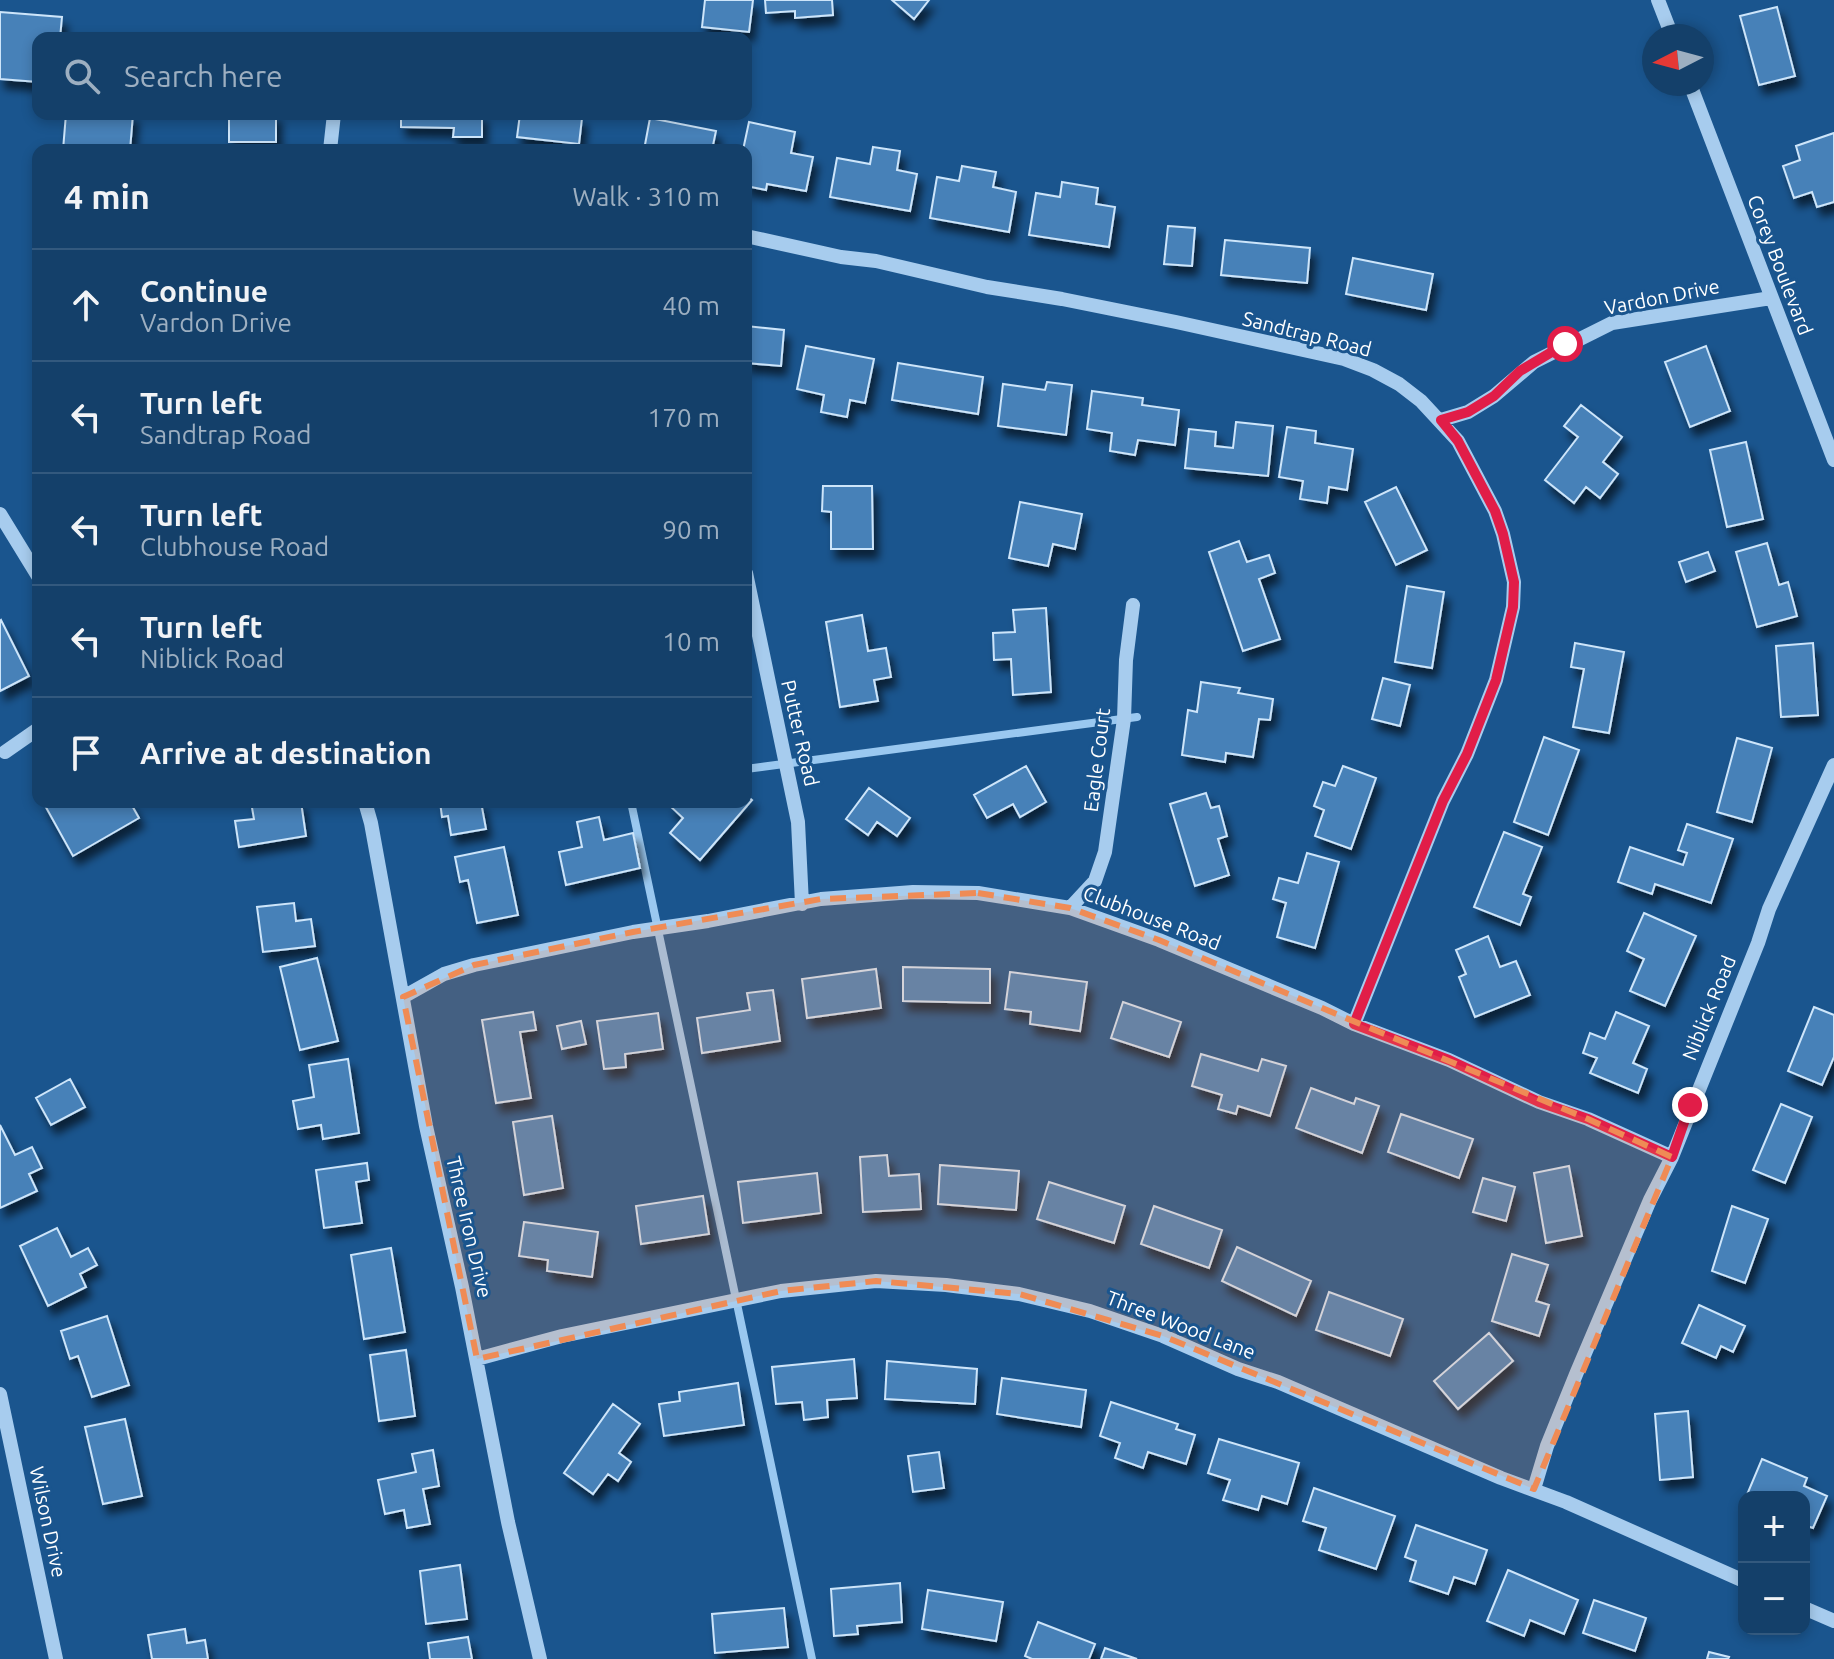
<!DOCTYPE html>
<meta charset="utf-8">
<style>
:root{--surface:#14406a;--page:#1d4770;--text:#f1f3f6;--muted:#9dafc1;--line:#33597e}
body{margin:0;font-family:Ubuntu,sans-serif;background:var(--page);color:var(--text)}
.controls{position:absolute;right:24px;bottom:24px;display:grid;overflow:hidden;border-radius:16px;box-shadow:0 4px 12px #0003}
.controls button{width:72px;height:72px;display:grid;place-items:center;padding:0;border:0;border-bottom:2px solid var(--line);background:var(--surface);color:var(--text);font:40px sans-serif}
.compass{position:absolute;left:1642px;top:24px;width:72px;height:72px;border-radius:50%;background:var(--surface);box-shadow:0 4px 12px #0003;rotate:264deg}
.stop{position:absolute;width:24px;height:24px;margin:-18px;border:6px solid #e11d48;border-radius:50%;background:#fff}
.stop.end{background:#e11d48;border-color:#fff;box-shadow:0 2px 8px #0008}
.list{margin:0;padding:0;list-style:none}
h2{display:flex;justify-content:space-between;align-items:center;height:104px;margin:0;padding:0 32px;font-size:34px}
h2 small{font-size:26px;font-weight:400;color:var(--muted)}
.list li{display:grid;grid-template-columns:52px 1fr auto;gap:24px;align-items:center;box-sizing:border-box;height:112px;padding:0 32px;border-top:2px solid var(--line)}
.list b{display:block;font-size:30px;white-space:nowrap}
.list p{margin:0;font-size:26px;white-space:nowrap;color:var(--muted)}
.list em{font-size:26px;font-style:normal;color:var(--muted)}
.icon{flex:none;width:44px;height:44px;fill:none;stroke:currentColor;stroke-width:2;stroke-linecap:round;stroke-linejoin:round}
.map{position:relative;flex:none;width:1834px;height:1659px;overflow:hidden}
.search{position:absolute;background:var(--surface);box-shadow:0 4px 12px #0003;left:32px;top:32px;width:720px;height:88px;display:flex;align-items:center;gap:20px;box-sizing:border-box;padding:0 28px;border-radius:16px;color:var(--muted);font-size:30px}
.panel{position:absolute;background:var(--surface);box-shadow:0 4px 12px #0003;left:32px;top:144px;width:720px;height:664px;border-radius:16px}
.map>svg:first-child{display:block}
.lines{fill:none;stroke-linecap:round;stroke-linejoin:round}
.stream{stroke:#9ac8f0;stroke-width:8}
.building{fill:#4781b8;stroke:#cde5fa;stroke-width:2;filter:url(#shadow)}
.minor{stroke:#a7ccee;stroke-width:14}
.route{stroke:#e11d48;stroke-width:10}
.marked{fill:#ef8b55;fill-opacity:0.2;stroke:#ef8b55;stroke-width:6;stroke-dasharray:16 10;stroke-linejoin:round}
.labels{text-anchor:middle;stroke-width:6;stroke-linejoin:round;paint-order:stroke}
.street-label{font-size:20px;fill:#fff;stroke:#1a558e}
</style>
<div class="map">
<svg width="1834" height="1659" viewBox="0 0 1834 1659">
<defs>
<filter id="shadow"><feDropShadow dx="5" dy="9" stdDeviation="4" flood-color="#0009"/></filter>
</defs>
<rect width="100%" height="100%" fill="#1a558e"/>
<g class="lines">
<path class="stream" d="M746 769 1137 717
M631 802 812 1659"/>
</g>
<path class="building" d="M705 0H753L749 32 702 27Z
M765 0H832L833 15 795 18V11L766 13Z
M892 0H929L914 19Z
M1777 7 1795 76 1759 85 1740 16Z
M0 12 62 17 60 38H38V82L0 79Z
M66 114H133L130 150H63Z
M229 114H276V142H229Z
M401 114H482V137H453L454 128 401 127Z
M520 114H562L582 118 579 144 517 137Z
M650 118 716 131 712 150H644Z
M749 122 795 132 791 153 813 157 806 191 767 184 766 190 746 186V150H743Z
M1834 133V202L1817 207 1812 192 1794 198 1783 166 1800 160 1796 146Z
M873 147 900 151 897 170 917 174 910 211 830 197 837 158 870 164Z
M962 166 996 172 993 187 1016 192 1009 232 930 218 937 177 959 181Z
M1062 182 1098 188 1096 204 1115 207 1109 247 1029 235 1036 193 1060 197Z
M1168 226 1195 228 1192 266 1164 264Z
M1225 240 1310 248 1307 283 1221 275Z
M1353 258 1433 274 1426 310 1346 294Z
M746 326 784 330 781 366 746 363Z
M806 346 874 359 865 403 850 400 847 417 821 412 824 395 797 389Z
M1706 346 1730 411 1690 427 1665 362Z
M898 363 983 377 978 414 892 400Z
M1047 382 1072 385 1066 435 998 426 1003 384 1045 390Z
M1092 391 1143 398 1142 405 1179 410 1175 445 1138 440 1135 455 1110 451 1112 433 1087 429Z
M1581 405 1622 437 1603 462 1618 474 1600 498 1586 487 1574 503 1545 480 1578 437 1564 426Z
M1236 422 1273 426 1268 476 1185 468 1189 429 1216 432 1215 446 1233 448Z
M1287 427 1316 431 1315 443 1353 449 1347 490 1329 487 1327 503 1300 499 1303 481 1279 477Z
M1746 442 1763 519 1727 527 1710 450Z
M823 486H872L873 549H831V512L822 511Z
M1396 487 1427 550 1396 565 1365 502Z
M1020 502 1082 514 1075 549 1053 544 1048 566 1009 558Z
M1239 541 1247 562 1269 555 1275 573 1259 579 1280 639 1243 651 1209 552Z
M1767 543 1779 585 1788 582 1797 616 1757 627 1736 552Z
M1708 552 1715 571 1686 582 1679 562Z
M1407 586 1444 592 1432 668 1395 662Z
M1046 608 1051 692 1013 695 1011 659 994 660 993 633 1015 632 1013 610Z
M862 615 868 651 886 648 891 677 874 680 878 701 840 707 826 622Z
M1 620 29 676 0 691V621Z
M1575 643 1624 652 1609 733 1573 727 1584 669 1571 667Z
M1813 643 1818 715 1781 717 1776 646Z
M1383 678 1410 685 1400 726 1372 719Z
M1201 682 1240 688 1238 693 1273 699 1270 720 1259 719 1253 757 1226 753 1225 762 1182 755 1188 710 1197 712Z
M1544 737 1579 750 1548 835 1514 822Z
M1737 738 1772 748 1752 822 1717 812Z
M1026 766 1046 802 1020 817 1013 804 987 818 974 795Z
M1343 766 1376 778 1351 849 1315 836 1324 810 1314 806 1323 782 1335 786Z
M869 788 910 818 897 836 877 822 868 835 846 819Z
M1206 793 1211 808 1219 806 1227 836 1218 839 1229 875 1195 886 1170 804Z
M746 795 752 800 700 860 670 833 683 818 670 806 673 802H746Z
M43 802H130L139 818 73 856Z
M251 802H301L306 836 239 847 235 821 254 819Z
M440 802H481L486 829 451 835 448 816 442 817Z
M599 817 604 840 633 833 640 868 566 885 559 852 582 847 577 822Z
M1687 824 1733 839 1711 903 1655 884 1652 894 1618 882 1630 847 1683 865 1687 853 1678 850Z
M1504 832 1542 847 1523 894 1531 897 1520 925 1474 907Z
M504 847 518 915 477 923 468 880 460 882 455 857Z
M1307 853 1339 862 1315 948 1277 937 1286 903 1273 899 1279 878 1298 883Z
M294 903 296 921 311 919 315 946 263 952 257 907Z
M1644 913 1696 936 1665 1006 1630 991 1644 959 1627 951Z
M1488 936 1500 967 1516 961 1530 995 1475 1017 1459 977 1466 974 1456 950Z
M317 958 338 1041 300 1050 280 967Z
M903 967 990 969V1003L903 1001Z
M876 969 881 1008 807 1018 802 979Z
M1010 972 1087 982 1080 1031 1030 1024 1031 1012 1005 1009Z
M773 990 780 1041 702 1053 697 1018 750 1010 747 993Z
M1123 1002 1181 1022 1169 1057 1111 1038Z
M1814 1007 1834 1015V1057L1822 1085 1788 1071Z
M533 1012 536 1030 520 1032 531 1098 496 1103 482 1020Z
M1616 1012 1649 1026 1633 1063 1647 1069 1638 1093 1590 1073 1597 1058 1583 1053 1590 1033 1605 1039Z
M658 1013 663 1049 625 1054 626 1067 604 1069 597 1021Z
M581 1021 586 1044 562 1049 557 1026Z
M1201 1054 1258 1071 1262 1059 1286 1066 1270 1116 1238 1106 1236 1114 1218 1109 1222 1095 1192 1086Z
M348 1059 359 1133 323 1139 321 1125 298 1129 293 1101 314 1097 309 1065Z
M70 1079 85 1107 51 1125 36 1098Z
M1311 1088 1354 1104 1356 1098 1379 1106 1362 1153 1296 1128Z
M1781 1104 1812 1117 1785 1183 1753 1170Z
M1401 1114 1473 1139 1459 1178 1388 1152Z
M552 1116 563 1188 524 1195 513 1122Z
M0 1125 15 1155 32 1147 42 1168 29 1174 37 1191 0 1208Z
M887 1155 889 1176 919 1174 921 1209 863 1212 860 1157Z
M367 1163 369 1180 356 1182 362 1223 324 1228 316 1170Z
M940 1165 1019 1171 1016 1210 938 1204Z
M1569 1166 1582 1236 1546 1243 1534 1173Z
M817 1173 821 1213 743 1223 738 1182Z
M1483 1178 1515 1187 1506 1221 1473 1212Z
M1049 1182 1125 1206 1114 1243 1037 1219Z
M703 1196 709 1234 641 1244 636 1206Z
M1154 1206 1222 1230 1209 1268 1141 1244Z
M1732 1206 1768 1219 1745 1283 1712 1271Z
M524 1222 598 1232 592 1277 547 1271 548 1260 519 1256Z
M57 1228 71 1257 88 1248 97 1265 80 1274 86 1287 48 1306 20 1246Z
M1237 1247 1311 1281 1296 1316 1222 1281Z
M391 1248 405 1332 364 1339 351 1255Z
M1512 1254 1548 1265 1536 1301 1549 1305 1539 1336 1492 1321Z
M1329 1292 1403 1319 1390 1356 1316 1330Z
M1699 1305 1745 1326 1733 1352 1721 1346 1716 1358 1682 1343Z
M107 1316 129 1385 92 1397 78 1356 70 1359 61 1331Z
M1489 1333 1513 1361 1458 1409 1434 1381Z
M406 1350 415 1416 379 1421 370 1355Z
M854 1359 857 1398 827 1400 828 1417 804 1420 802 1402 776 1404 772 1367Z
M887 1361 977 1369 975 1404 885 1399Z
M1002 1378 1086 1390 1081 1427 997 1414Z
M738 1383 744 1425 664 1436 659 1404 680 1401 679 1392Z
M1111 1402 1178 1424 1176 1429 1195 1435 1186 1464 1148 1452 1143 1468 1115 1458 1120 1443 1100 1436Z
M613 1404 640 1424 619 1453 631 1462 618 1481 608 1474 593 1494 564 1473Z
M1688 1411 1693 1477 1660 1480 1655 1414Z
M125 1419 142 1496 103 1504 85 1427Z
M1219 1439 1299 1463 1287 1504 1262 1496 1258 1510 1223 1500 1230 1480 1208 1473Z
M433 1450 439 1486 423 1489 430 1524 407 1528 404 1510 385 1514 378 1480 416 1472 412 1454Z
M939 1452 944 1488 913 1492 908 1456Z
M1762 1459 1807 1478 1804 1486 1827 1496 1813 1528 1804 1525V1497H1746Z
M1314 1488 1395 1516 1376 1569 1319 1550 1326 1528 1303 1521Z
M1416 1525 1487 1550 1475 1584 1454 1577 1448 1594 1410 1581 1416 1561 1405 1557Z
M460 1565 467 1619 426 1624 420 1571Z
M1508 1570 1578 1600 1564 1634 1530 1620 1524 1636 1487 1621Z
M900 1583 902 1622 857 1626 858 1634 834 1636 831 1589Z
M928 1590 1003 1602 996 1641 922 1629Z
M1594 1600 1646 1618 1635 1651 1583 1633Z
M784 1608 788 1647 715 1653 712 1614Z
M1038 1622 1095 1644 1089 1659H1032L1025 1656Z
M185 1629 187 1643 205 1640 208 1659H152L148 1635Z
M468 1637 472 1659H430L428 1643Z
M1105 1648 1137 1659H1101Z
M1709 1652 1729 1657 1728 1659H1707Z"/>
<g class="lines">
<path class="minor" d="M1658 0 1672 36
M1690 84 1834 460
M330 150 334 114
M746 236 841 257 876 261 987 287 1062 299 1176 322 1344 359 1373 370 1399 384 1421 401 1458 441 1495 511 1503 534 1514 582 1513 607 1496 680 1467 754 1443 801 1354 1024
M1441 420 1468 412 1494 396 1534 362 1612 323 1771 298
M0 514 38 576
M746 573 798 822 802 904
M5 752 38 729
M365 802 371 823 426 1126 462 1287 508 1522 540 1659
M1070 908 1095 881 1105 852 1124 719 1126 660 1133 605
M403 997 444 974 474 965 633 932 708 921 821 899 913 892 978 893 1070 908 1159 940 1322 1008 1354 1024 1449 1060 1539 1102 1588 1119 1672 1157
M477 1359 562 1336 781 1291 876 1281 946 1285 1019 1294 1090 1311 1163 1336 1238 1369 1278 1382 1501 1478 1566 1502 1744 1581
M0 1394 56 1659
M1534 1489 1547 1446 1577 1372 1650 1200 1672 1157 1758 943 1769 909 1834 765
M1804 1608 1834 1621"/>
</g>
<g class="lines">
<path class="route" d="M1565 344 1520 371 1494 396 1468 412 1441 420 1458 441 1495 511 1503 534 1514 582 1513 607 1496 680 1467 754 1443 801 1354 1024 1449 1060 1539 1102 1588 1119 1672 1157 1690 1105"/>
</g>
<path class="marked" d="M978 893 1070 908 1159 940 1588 1119 1672 1157 1534 1489 1163 1336 1019 1294 876 1281 781 1291 477 1359 403 997 474 965 633 932 821 899Z"/>
<g class="labels">
<g class="street-label">
<text transform="translate(1780 265) rotate(69)" y="7">Corey Boulevard</text>
<text transform="translate(1662 297) rotate(-11)" y="7">Vardon Drive</text>
<text transform="translate(1307 334) rotate(14)" y="7">Sandtrap Road</text>
<text transform="translate(800 733) rotate(77)" y="7">Putter Road</text>
<text transform="translate(1097 760) rotate(-83)" y="7">Eagle Court</text>
<text transform="translate(1152 918) rotate(21)" y="7">Clubhouse Road</text>
<text transform="translate(1709 1008) rotate(-68)" y="7">Niblick Road</text>
<text transform="translate(469 1227) rotate(77)" y="7">Three Iron Drive</text>
<text transform="translate(1181 1325) rotate(21)" y="7">Three Wood Lane</text>
<text transform="translate(48 1522) rotate(78)" y="7">Wilson Drive</text>
</g>
</g>
</svg>
<div class="controls">
<button>+</button>
<button>−</button>
</div>
<svg class="compass" viewBox="-18 -18 36 36"><path d="M0-13l5 13h-10z" fill="#e53935"/><path d="M0 13l5-13h-10z" fill="#9dafc1"/></svg>
<div class="stop" style="left:1565px;top:344px"></div>
<div class="stop end" style="left:1690px;top:1105px"></div>
<div class="search"><svg class="icon" aria-label="search" viewBox="0 0 24 24"><circle cx="10" cy="10" r="6"/><path d="M15 15l6 6"/></svg>Search here</div>
<section class="panel">
<h2>4 min<small>Walk · 310 m</small></h2>
<ul class="list">
<li><svg class="icon" aria-label="ahead" viewBox="0 0 24 24"><path d="M12 20V5M6 11l6-6 6 6"/></svg><div><b>Continue</b><p>Vardon Drive</p></div><em>40 m</em></li>
<li><svg class="icon" aria-label="left" viewBox="0 0 24 24"><path d="M17 20v-9H6M10 6l-5 5 5 5"/></svg><div><b>Turn left</b><p>Sandtrap Road</p></div><em>170 m</em></li>
<li><svg class="icon" aria-label="left" viewBox="0 0 24 24"><path d="M17 20v-9H6M10 6l-5 5 5 5"/></svg><div><b>Turn left</b><p>Clubhouse Road</p></div><em>90 m</em></li>
<li><svg class="icon" aria-label="left" viewBox="0 0 24 24"><path d="M17 20v-9H6M10 6l-5 5 5 5"/></svg><div><b>Turn left</b><p>Niblick Road</p></div><em>10 m</em></li>
<li><svg class="icon" aria-label="arrive" viewBox="0 0 24 24"><path d="M6 21V4h12l-3 4 3 4H6"/></svg><div><b>Arrive at destination</b></div></li>
</ul>
</section>
</div>
